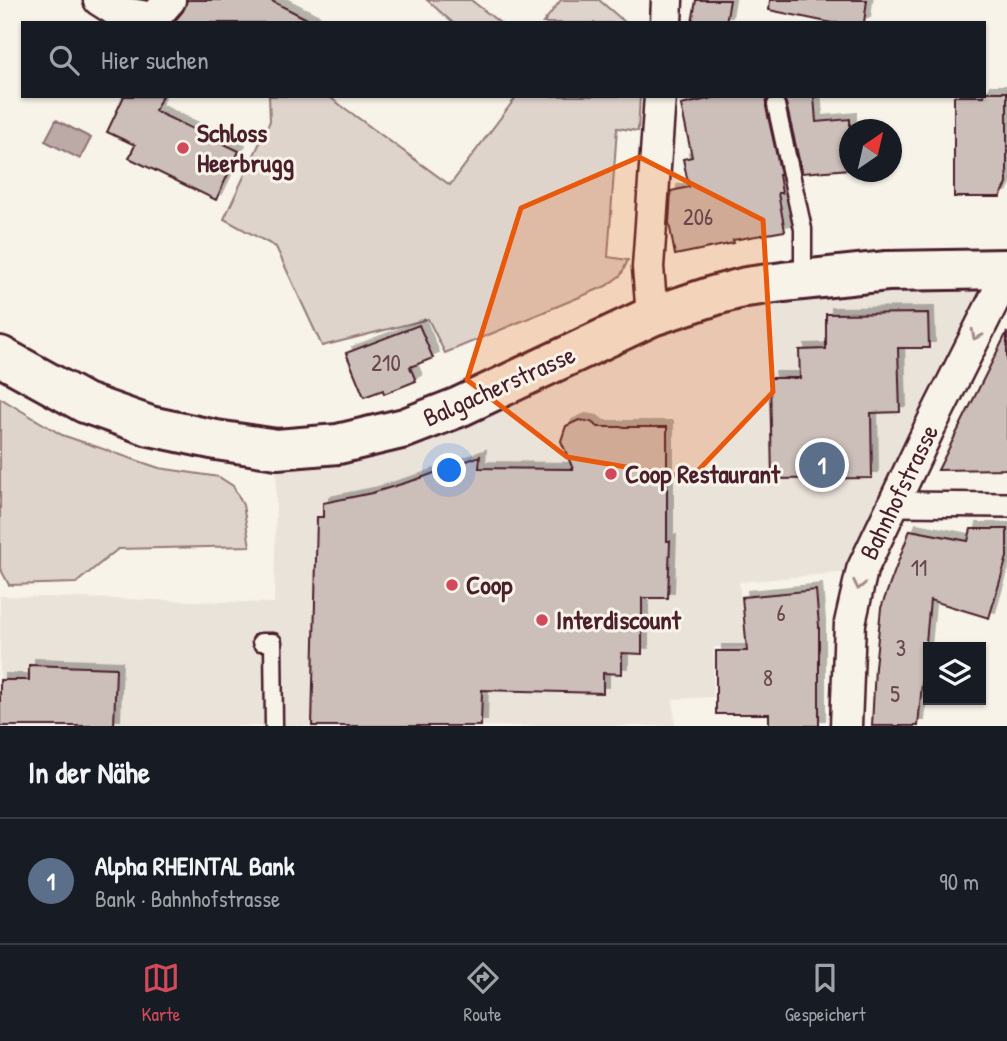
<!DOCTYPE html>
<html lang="de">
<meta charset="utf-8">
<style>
:root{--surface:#171b24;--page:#20242c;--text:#f1f3f6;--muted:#9ea1a6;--line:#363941;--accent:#d1495b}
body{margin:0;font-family:"Patrick Hand",sans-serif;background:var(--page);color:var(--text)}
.controls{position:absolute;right:21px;bottom:21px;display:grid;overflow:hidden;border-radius:0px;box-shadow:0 2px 5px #0004}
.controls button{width:63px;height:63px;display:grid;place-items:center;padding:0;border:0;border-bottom:2px solid var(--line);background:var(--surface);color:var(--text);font:35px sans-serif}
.compass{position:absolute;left:839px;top:119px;width:63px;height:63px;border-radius:50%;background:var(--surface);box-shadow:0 2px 5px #0004;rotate:34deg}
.you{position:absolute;left:450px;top:471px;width:24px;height:24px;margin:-18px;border:5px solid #fff;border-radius:50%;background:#1a73e8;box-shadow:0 0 0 10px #1a73e833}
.badge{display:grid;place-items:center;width:46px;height:46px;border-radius:50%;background:var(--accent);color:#fff;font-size:23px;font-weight:700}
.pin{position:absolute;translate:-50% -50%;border:4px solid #fff;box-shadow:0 2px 7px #0006}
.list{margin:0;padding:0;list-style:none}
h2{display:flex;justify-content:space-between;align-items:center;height:91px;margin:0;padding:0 28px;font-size:30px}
h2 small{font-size:23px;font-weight:400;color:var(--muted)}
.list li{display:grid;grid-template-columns:46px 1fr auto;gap:21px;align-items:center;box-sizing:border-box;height:126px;padding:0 28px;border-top:2px solid var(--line)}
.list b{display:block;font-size:26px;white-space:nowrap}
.list p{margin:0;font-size:23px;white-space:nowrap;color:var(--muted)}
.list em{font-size:23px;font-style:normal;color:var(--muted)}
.icon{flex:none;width:38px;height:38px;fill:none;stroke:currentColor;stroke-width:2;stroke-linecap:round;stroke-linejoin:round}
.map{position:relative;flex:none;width:1007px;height:726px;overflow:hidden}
.search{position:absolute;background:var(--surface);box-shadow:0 2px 5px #0004;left:21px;right:21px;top:21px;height:77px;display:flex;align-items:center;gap:18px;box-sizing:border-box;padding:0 24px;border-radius:0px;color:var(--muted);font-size:26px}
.sheet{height:217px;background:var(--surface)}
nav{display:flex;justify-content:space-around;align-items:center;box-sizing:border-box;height:98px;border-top:2px solid var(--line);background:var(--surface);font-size:19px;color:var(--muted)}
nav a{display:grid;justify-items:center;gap:4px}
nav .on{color:var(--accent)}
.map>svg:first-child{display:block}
.built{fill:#eae3da}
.green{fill:#ded4cc;stroke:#947a7c;stroke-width:2}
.water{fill:#bcaaa7;stroke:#8e7275;stroke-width:2}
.building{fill:#ccbfb9;stroke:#4a1f2b;stroke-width:2;filter:url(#shadow)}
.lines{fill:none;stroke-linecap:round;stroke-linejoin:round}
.service-casing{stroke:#4a1f2b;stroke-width:21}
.pedestrian-casing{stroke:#4a1f2b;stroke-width:28}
.minor-casing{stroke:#4a1f2b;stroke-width:35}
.primary-casing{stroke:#4a1f2b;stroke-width:44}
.service{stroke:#f7f3e8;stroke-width:16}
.pedestrian{stroke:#f7f3e8;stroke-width:23}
.minor{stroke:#f7f3e8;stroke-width:30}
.primary{stroke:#f7f3e8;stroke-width:38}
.oneway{stroke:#a0898a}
.marked{fill:#e8590c;fill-opacity:0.2;stroke:#e8590c;stroke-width:5;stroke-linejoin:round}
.poi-dot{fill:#d1495b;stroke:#f7f3e8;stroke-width:2.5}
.labels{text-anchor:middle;stroke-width:6;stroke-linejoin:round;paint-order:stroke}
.number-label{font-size:23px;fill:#6a474e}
.poi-label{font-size:26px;font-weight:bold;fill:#4a1f2b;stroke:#f7f3e8;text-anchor:start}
.street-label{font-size:26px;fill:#4a1f2b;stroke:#f7f3e8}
</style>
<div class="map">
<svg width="1007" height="726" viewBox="0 0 1007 726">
<defs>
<filter id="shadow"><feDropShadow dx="6" dy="-6" stdDeviation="0" flood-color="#0004"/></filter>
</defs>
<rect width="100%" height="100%" fill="#f7f3e8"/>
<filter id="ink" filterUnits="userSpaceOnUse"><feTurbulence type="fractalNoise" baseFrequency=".0143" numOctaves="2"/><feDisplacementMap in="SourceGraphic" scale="14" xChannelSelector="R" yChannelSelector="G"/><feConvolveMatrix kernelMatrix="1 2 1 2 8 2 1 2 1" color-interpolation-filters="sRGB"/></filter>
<g filter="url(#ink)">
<path class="built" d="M1007 269 850 572 739 582 745 647H714L713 697 673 699 675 726H0V596L274 603 277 449 338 444 652 316Z"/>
<path class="green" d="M427 0H471L500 23H453Z
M561 0H599L626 23H543Z
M269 96H328L450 185 517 96H640L638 131 617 128 608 257 628 260 621 275 606 286 445 353 428 319 322 346 276 247 224 219 270 121Z
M0 398 62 435 159 468 219 477 233 486 243 505 250 546 118 549 76 583 9 585 0 568Z"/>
<path class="water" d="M56 120 91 138 80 159 45 141Z"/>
<path class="building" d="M187 0H270L315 23H173L183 11Z
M696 0H730L726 23H692Z
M770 0H867L864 23H832L769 10Z
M984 92H1007V184L1000 197H954V96H984Z
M124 96H162L155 111 239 151 216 200 129 158 135 145 107 132Z
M721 96H771L766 101V107L781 175H779L782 193H778L785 231 733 240 734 243 675 255 669 223 671 191 689 187 683 159 692 157 681 105Z
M781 96H814L816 122 850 119V169L802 173 786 103Z
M928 313 929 348H898L900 412 871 413 872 478 772 479 770 378H800L799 350 826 349V314Z
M419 325 433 358 410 367 416 381 384 394 383 390 364 397 346 353Z
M1007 332V469L938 470Z
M579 420 591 422 598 427H667V541H670L668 598H642V654L622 653V674L603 673V693L482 690 481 726H312L317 517H323V503L372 493 418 479 480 456 479 468 573 469 561 441 566 426Z
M971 529H1007V557L989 618 930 600 918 726H872L875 667 881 608 910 530 968 541Z
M816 590 819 626V726H769V714H716V651H747L742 597Z
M29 665 116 668 114 726H0V680H29Z"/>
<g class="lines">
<defs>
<path id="service" d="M776 105 803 229V280
M261 642H273L274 726"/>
<path id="pedestrian" d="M893 504 1007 505"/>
<path id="minor" d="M99 0 118 12 154 18 170 0
M666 23 667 0
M652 316 648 267 660 96
M846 726 850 623 862 570 929 429 1007 274"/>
<path id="primary" d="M0 356 85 403 150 426 216 440 277 449 338 444 405 428 459 407 652 316 716 295 746 287 783 282 887 271 1007 269"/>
</defs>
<use href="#service" class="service-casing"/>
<use href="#pedestrian" class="pedestrian-casing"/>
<use href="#minor" class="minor-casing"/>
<use href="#primary" class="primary-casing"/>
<use href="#service" class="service"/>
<use href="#pedestrian" class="pedestrian"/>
<use href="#minor" class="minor"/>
<use href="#primary" class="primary"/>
</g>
<defs><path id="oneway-chevron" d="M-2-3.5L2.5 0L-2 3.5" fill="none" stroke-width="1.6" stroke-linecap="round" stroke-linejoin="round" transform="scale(1.75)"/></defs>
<g class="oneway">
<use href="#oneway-chevron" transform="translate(976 335) rotate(117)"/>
<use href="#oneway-chevron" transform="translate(859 585) rotate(102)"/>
</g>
</g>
<path class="marked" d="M639 157 763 220 773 392 691 478 567 457 467 380 521 208Z"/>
<g class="poi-dot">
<circle cx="183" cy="148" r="7"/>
<circle cx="611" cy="474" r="7"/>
<circle cx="452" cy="585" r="7"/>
<circle cx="542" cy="620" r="7"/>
</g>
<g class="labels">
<g class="number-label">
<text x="698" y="225">206</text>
<text x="386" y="371">210</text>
<text x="919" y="576">11</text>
<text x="781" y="621">6</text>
<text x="901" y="656">3</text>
<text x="768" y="686">8</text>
<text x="895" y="702">5</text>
</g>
<g class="poi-label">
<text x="197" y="142">Schloss<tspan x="197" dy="30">Heerbrugg</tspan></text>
<text x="625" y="483">Coop Restaurant</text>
<text x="466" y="594">Coop</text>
<text x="556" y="629">Interdiscount</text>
</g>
<g class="street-label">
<text transform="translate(499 386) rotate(-24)" y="9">Balgacherstrasse</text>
<text transform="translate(899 492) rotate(-64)" y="9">Bahnhofstrasse</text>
</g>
</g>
</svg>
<div class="controls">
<button><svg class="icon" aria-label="layers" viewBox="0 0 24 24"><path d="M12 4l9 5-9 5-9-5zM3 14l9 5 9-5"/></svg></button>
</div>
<svg class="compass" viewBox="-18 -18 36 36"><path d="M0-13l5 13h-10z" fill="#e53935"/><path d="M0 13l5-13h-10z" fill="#9ea1a6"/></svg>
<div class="you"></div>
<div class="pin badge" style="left:822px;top:465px;background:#5c6f8a">1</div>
<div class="search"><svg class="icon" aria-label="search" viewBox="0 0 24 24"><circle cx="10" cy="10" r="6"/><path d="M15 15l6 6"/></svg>Hier suchen</div>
</div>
<section class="sheet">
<h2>In der Nähe<small></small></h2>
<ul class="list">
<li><span class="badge" style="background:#5c6f8a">1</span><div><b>Alpha RHEINTAL Bank</b><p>Bank · Bahnhofstrasse</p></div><em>90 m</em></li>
</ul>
</section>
<nav>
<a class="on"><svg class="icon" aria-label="map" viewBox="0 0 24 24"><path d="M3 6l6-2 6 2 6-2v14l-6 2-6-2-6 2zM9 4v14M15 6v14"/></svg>Karte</a>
<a><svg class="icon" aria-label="directions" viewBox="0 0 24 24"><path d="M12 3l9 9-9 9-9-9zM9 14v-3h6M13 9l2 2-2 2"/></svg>Route</a>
<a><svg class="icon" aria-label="saved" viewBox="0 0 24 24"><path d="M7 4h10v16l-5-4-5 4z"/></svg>Gespeichert</a>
</nav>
